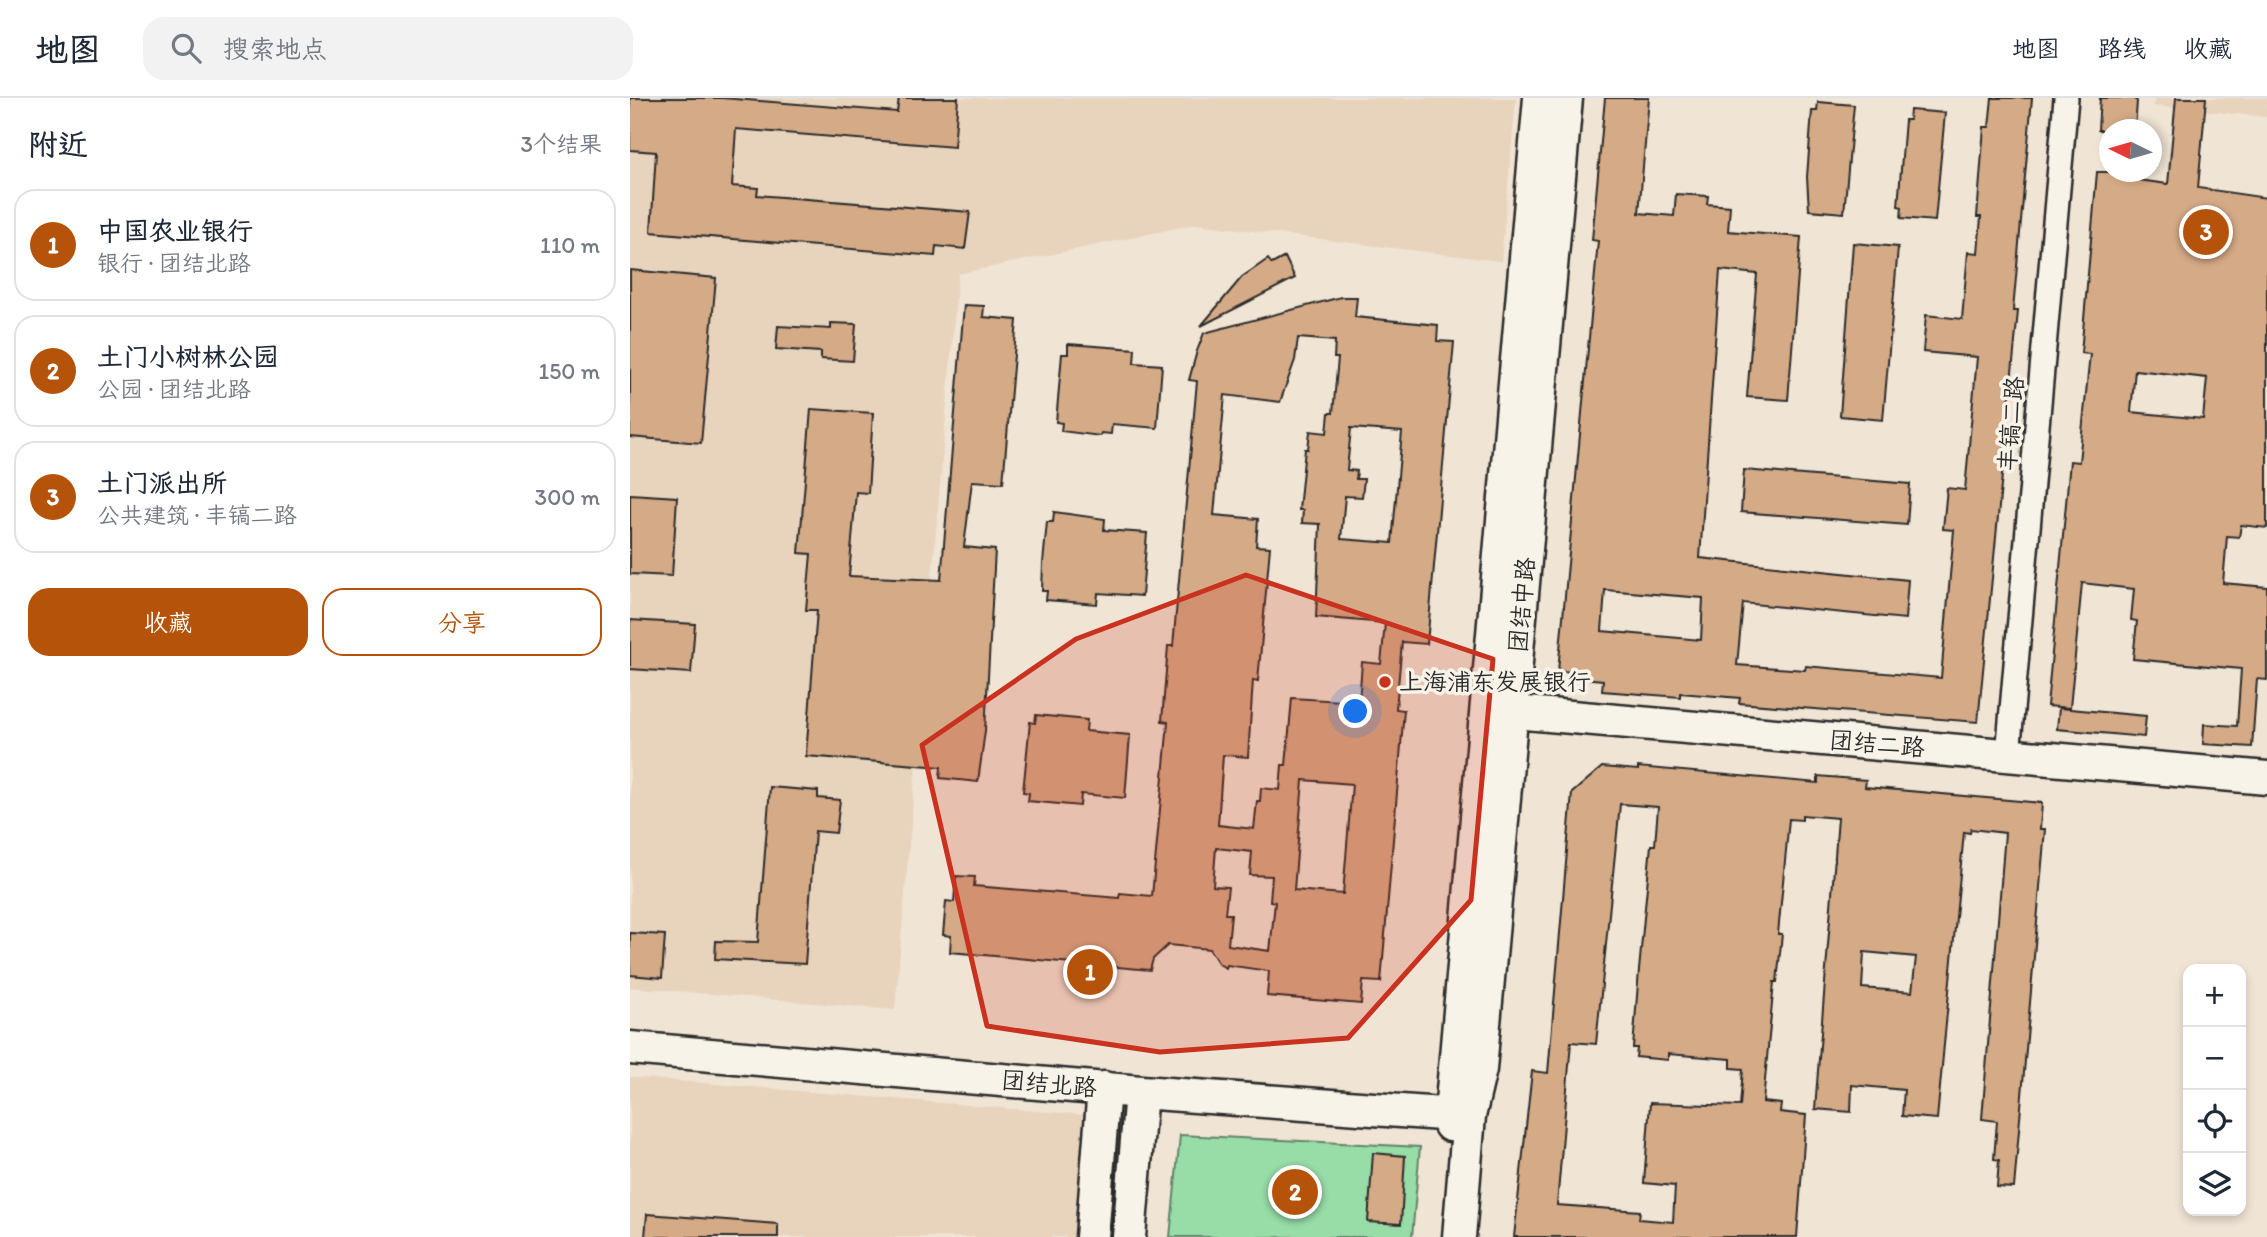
<!DOCTYPE html>
<html lang="zh">
<meta charset="utf-8">
<style>
:root{--surface:#fff;--page:#f2f2f3;--text:#1f2937;--muted:#747a83;--line:#e0e1e3;--accent:#b45309}
body{margin:0;font-family:Itim,"LXGW WenKai TC",sans-serif;background:var(--page);color:var(--text)}
.controls{position:absolute;right:21px;bottom:21px;display:grid;overflow:hidden;border-radius:14px;box-shadow:0 4px 10px #0003}
.controls button{width:63px;height:63px;display:grid;place-items:center;padding:0;border:0;border-bottom:2px solid var(--line);background:var(--surface);color:var(--text);font:35px sans-serif}
.compass{position:absolute;left:1469px;top:21px;width:63px;height:63px;border-radius:50%;background:var(--surface);box-shadow:0 4px 10px #0003;rotate:275deg}
.you{position:absolute;left:726px;top:614px;width:24px;height:24px;margin:-18px;border:5px solid #fff;border-radius:50%;background:#1a73e8;box-shadow:0 0 0 10px #1a73e833}
.badge{display:grid;place-items:center;width:46px;height:46px;border-radius:50%;background:var(--accent);color:#fff;font-size:23px;font-weight:700}
.pin{position:absolute;translate:-50% -50%;border:4px solid #fff;box-shadow:0 2px 7px #0006}
.list{margin:0;padding:0;list-style:none}
h2{display:flex;justify-content:space-between;align-items:center;height:91px;margin:0;padding:0 28px;font-size:30px}
h2 small{font-size:23px;font-weight:400;color:var(--muted)}
.list li{display:grid;grid-template-columns:46px 1fr auto;gap:21px;align-items:center;box-sizing:border-box;height:112px;margin:0 14px 14px;padding:0 14px;border:2px solid var(--line);border-radius:21px}
.list b{display:block;font-size:26px;white-space:nowrap}
.list p{margin:0;font-size:23px;white-space:nowrap;color:var(--muted)}
.list em{font-size:23px;font-style:normal;color:var(--muted)}
.actions{display:flex;gap:14px;padding:21px 28px}
.actions a{flex:1;padding:16px 0;border:2px solid var(--accent);border-radius:21px;text-align:center;font-size:24px;color:var(--accent)}
.actions .main{background:var(--accent);color:#fff}
.icon{flex:none;width:38px;height:38px;fill:none;stroke:currentColor;stroke-width:2;stroke-linecap:round;stroke-linejoin:round}
.map{position:relative;flex:none;width:1637px;height:1139px;overflow:hidden}
header{display:flex;align-items:center;gap:42px;box-sizing:border-box;height:98px;padding:0 35px;background:var(--surface);border-bottom:2px solid var(--line)}
header strong{font-size:33px}
nav{display:flex;gap:38px;margin-inline-start:auto;font-size:24px}
.search{width:490px;height:63px;background:var(--page);display:flex;align-items:center;gap:18px;box-sizing:border-box;padding:0 24px;border-radius:21px;color:var(--muted);font-size:26px}
main{display:flex}
aside{flex:1;background:var(--surface)}
.map>svg:first-child{display:block}
.built{fill:#e8d3bd}
.green{fill:#98dca7;stroke:#628469;stroke-width:2}
.building{fill:#d5aa86;stroke:#2b2b2b;stroke-width:2;fill-rule:evenodd}
.lines{fill:none;stroke-linecap:round;stroke-linejoin:round}
.street-casing{stroke:#2b2b2b;stroke-width:28}
.secondary-casing{stroke:#2b2b2b;stroke-width:37}
.street{stroke:#f7f3e8;stroke-width:23}
.secondary{stroke:#f7f3e8;stroke-width:32}
.marked{fill:#c8321e;fill-opacity:0.2;stroke:#c8321e;stroke-width:5;stroke-linejoin:round}
.poi-dot{fill:#c8321e;stroke:#f7f3e8;stroke-width:2.5}
.labels{text-anchor:middle;stroke-width:7;stroke-linejoin:round;paint-order:stroke}
.street-label{font-size:24px;fill:#2b2b2b;stroke:#f7f3e8}
.poi-label{font-size:24px;fill:#2b2b2b;stroke:#f7f3e8;text-anchor:start}
</style>
<header>
<strong>地图</strong>
<div class="search"><svg class="icon" aria-label="search" viewBox="0 0 24 24"><circle cx="10" cy="10" r="6"/><path d="M15 15l6 6"/></svg>搜索地点</div>
<nav><a>地图</a><a>路线</a><a>收藏</a></nav>
</header>
<main>
<aside>
<h2>附近<small>3个结果</small></h2>
<ul class="list">
<li><span class="badge">1</span><div><b>中国农业银行</b><p>银行 · 团结北路</p></div><em>110 m</em></li>
<li><span class="badge">2</span><div><b>土门小树林公园</b><p>公园 · 团结北路</p></div><em>150 m</em></li>
<li><span class="badge">3</span><div><b>土门派出所</b><p>公共建筑 · 丰镐二路</p></div><em>300 m</em></li>
</ul>
<div class="actions"><a class="main">收藏</a><a>分享</a></div>
</aside>
<div class="map">
<svg width="1637" height="1139" viewBox="0 0 1637 1139">
<rect width="100%" height="100%" fill="#f0e4d4"/>
<filter id="ink" filterUnits="userSpaceOnUse"><feTurbulence type="fractalNoise" baseFrequency=".0143" numOctaves="2"/><feDisplacementMap in="SourceGraphic" scale="14" xChannelSelector="R" yChannelSelector="G"/><feConvolveMatrix kernelMatrix="1 2 1 2 8 2 1 2 1" color-interpolation-filters="sRGB"/></filter>
<g filter="url(#ink)">
<path class="built" d="M0 0H886L871 163 566 126 328 176 265 912 0 889Z
M1525 0H1637V19L1524 8Z
M0 979 455 1017 445 1139H0Z"/>
<path class="green" d="M550 1037 790 1049 782 1139H540Z"/>
<path class="building" d="M0 0H92L267 14 269 0H328L324 49 106 31 102 88 128 90 127 97 340 114 335 151 306 148 305 158 21 134 26 54 0 52Z
M975 0H1019L1009 115 1044 118 1046 96 1078 98 1077 106 1100 108 1098 133 1171 139 1158 302 1117 299 1127 176 1090 172 1070 460 1278 482 1275 521 1113 505 1107 567 1175 572 1176 568 1311 580 1324 432 1313 431 1317 390 1335 392 1347 259 1293 254 1296 217 1332 221 1338 154 1348 155 1351 119H1347L1351 67 1354 29H1359L1362 0H1402L1383 213H1388L1348 624 1109 605 1110 600 1050 595V599L972 593 973 582 941 579 942 574 928 573 968 143 962 142ZM975 492 1073 500 1071 542 972 533Z
M1470 0H1502L1507 3 1505 32H1468Z
M1546 0H1576L1568 90 1637 100V430L1611 427 1609 439 1597 438 1593 485 1637 489V582L1627 581 1622 649 1573 646 1574 626 1607 628 1611 571 1503 561 1507 523 1501 522 1504 491 1452 485 1440 610 1417 608 1440 363 1449 364 1460 256 1451 255 1467 74H1501L1500 81 1538 86ZM1505 272 1577 280 1573 321 1501 314Z
M1188 4 1224 7 1214 115 1179 112 1177 79 1182 13H1187Z
M1280 12 1315 15 1305 123 1271 120 1272 109 1268 108 1275 22H1279Z
M1223 145 1268 149 1253 322 1210 318Z
M655 159 665 180 571 228 612 179 638 161 642 166Z
M0 172 86 180 71 345 0 339Z
M711 199H727L725 219 808 227 807 243 824 244 797 546 772 544 766 611 774 612 751 884 733 883 731 906 637 898 639 873 597 867 596 870 589 866 579 851 538 847 523 861 520 872 320 854 321 838 313 837 316 803 324 804 326 778 345 779 344 788 489 800 490 795 522 798 538 624 532 623 538 548H543L567 283 559 282 567 253 574 235ZM668 240 705 243 704 260H708L703 315H699L697 335 680 333 678 351H675L669 412H673L672 425 690 426 686 519 755 525 751 566 732 564 729 604 662 600 656 667H652L650 692 631 690 630 703H627L624 731 588 727 593 657 618 659 623 582 628 583 640 449 626 448 628 421 584 417 595 297 650 304 665 262ZM721 330 772 334 762 445 711 441 715 398 732 399 734 381H726L727 373 717 372ZM673 682 722 686 713 796 664 792ZM586 750 622 754 620 777 642 778 640 803 645 804 640 853 598 847 601 816H595L598 789 583 788Z
M334 207 354 208 353 219 387 222 373 385 342 383 334 449 365 452 355 633 348 684 310 680 311 669 176 658 187 512H176L181 456 169 455 181 311 243 315 238 395 226 394 219 478 311 482Z
M201 225 226 226 223 263 191 261V254L146 251 148 228 201 231Z
M438 246 505 251 504 265 532 267 527 330 482 326 481 336 471 335 470 338 431 333 432 325 426 324 432 256H438Z
M1114 372 1280 386 1277 427 1111 414Z
M0 396 47 399 42 478 0 476Z
M424 414 475 421 474 432 517 435 512 498 468 495 467 506 416 502 417 493H412L413 465 417 424H423Z
M0 522 65 526 61 575 0 571Z
M1429 610 1516 618 1514 639 1427 631Z
M406 617 457 622 456 633 500 637 495 700 451 696 450 708 398 703 399 695 393 694 400 624 405 625Z
M972 669 1008 672V669L1188 685V678L1236 682 1235 689 1412 705 1410 731H1415L1384 1090 1367 1089 1369 1062 1364 1061 1367 1023 1352 1021 1375 735 1341 731 1340 735 1334 734 1307 1021 1272 1018 1274 992 1222 987 1221 1014 1185 1011 1208 720 1172 717V722L1159 721 1148 836H1152L1147 884H1144L1133 1004 1151 1006 1150 1014 1176 1017 1167 1139H884L902 973 918 975 942 695ZM990 706 1028 709 1025 747H1021L1009 872 1003 950H1007L1006 959 1038 962V956L1101 961V970L1113 971 1110 1008 1020 1005 1014 1085 1045 1088 1043 1124 1009 1121 1010 1113 927 1107 941 944 966 946ZM1234 854 1286 859 1282 894 1232 890Z
M140 689 188 693V700L210 702 206 735 185 733 175 866 85 861 86 843 128 844Z
M0 835 35 837 32 880 0 877Z
M743 1055 775 1058 771 1126 738 1124Z
M17 1116 148 1126V1139H15Z"/>
<g class="lines">
<defs>
<path id="street" d="M1378 657 1436 0"/>
<path id="secondary" d="M862 612 1637 680
M0 950 511 994 839 1018
M820 1027 910 0
M462 1139 474 990
M499 1139 511 994
M829 1139 839 1018 850 971 936 0"/>
</defs>
<use href="#street" class="street-casing"/>
<use href="#secondary" class="secondary-casing"/>
<use href="#street" class="street"/>
<use href="#secondary" class="secondary"/>
</g>
</g>
<path class="marked" d="M616 477 863 561 841 802 718 940 530 954 357 928 292 647 446 541Z"/>
<circle class="poi-dot" cx="755" cy="584" r="7"/>
<g class="labels">
<g class="street-label">
<text transform="translate(1381 326) rotate(-85)" y="8">丰镐二路</text>
<text transform="translate(892 507) rotate(-85)" y="8">团结中路</text>
<text transform="translate(1247 646) rotate(5)" y="8">团结二路</text>
<text transform="translate(419 986) rotate(5)" y="8">团结北路</text>
</g>
<g class="poi-label">
<text x="769" y="592">上海浦东发展银行</text>
</g>
</g>
</svg>
<div class="controls">
<button>+</button>
<button>−</button>
<button><svg class="icon" aria-label="locate" viewBox="0 0 24 24"><circle cx="12" cy="12" r="6"/><path d="M12 2v4M12 18v4M2 12h4M18 12h4"/></svg></button>
<button><svg class="icon" aria-label="layers" viewBox="0 0 24 24"><path d="M12 4l9 5-9 5-9-5zM3 14l9 5 9-5"/></svg></button>
</div>
<svg class="compass" viewBox="-18 -18 36 36"><path d="M0-13l5 13h-10z" fill="#e53935"/><path d="M0 13l5-13h-10z" fill="#747a83"/></svg>
<div class="you"></div>
<div class="pin badge" style="left:460px;top:874px">1</div>
<div class="pin badge" style="left:665px;top:1094px">2</div>
<div class="pin badge" style="left:1576px;top:134px">3</div>
</div>
</main>
